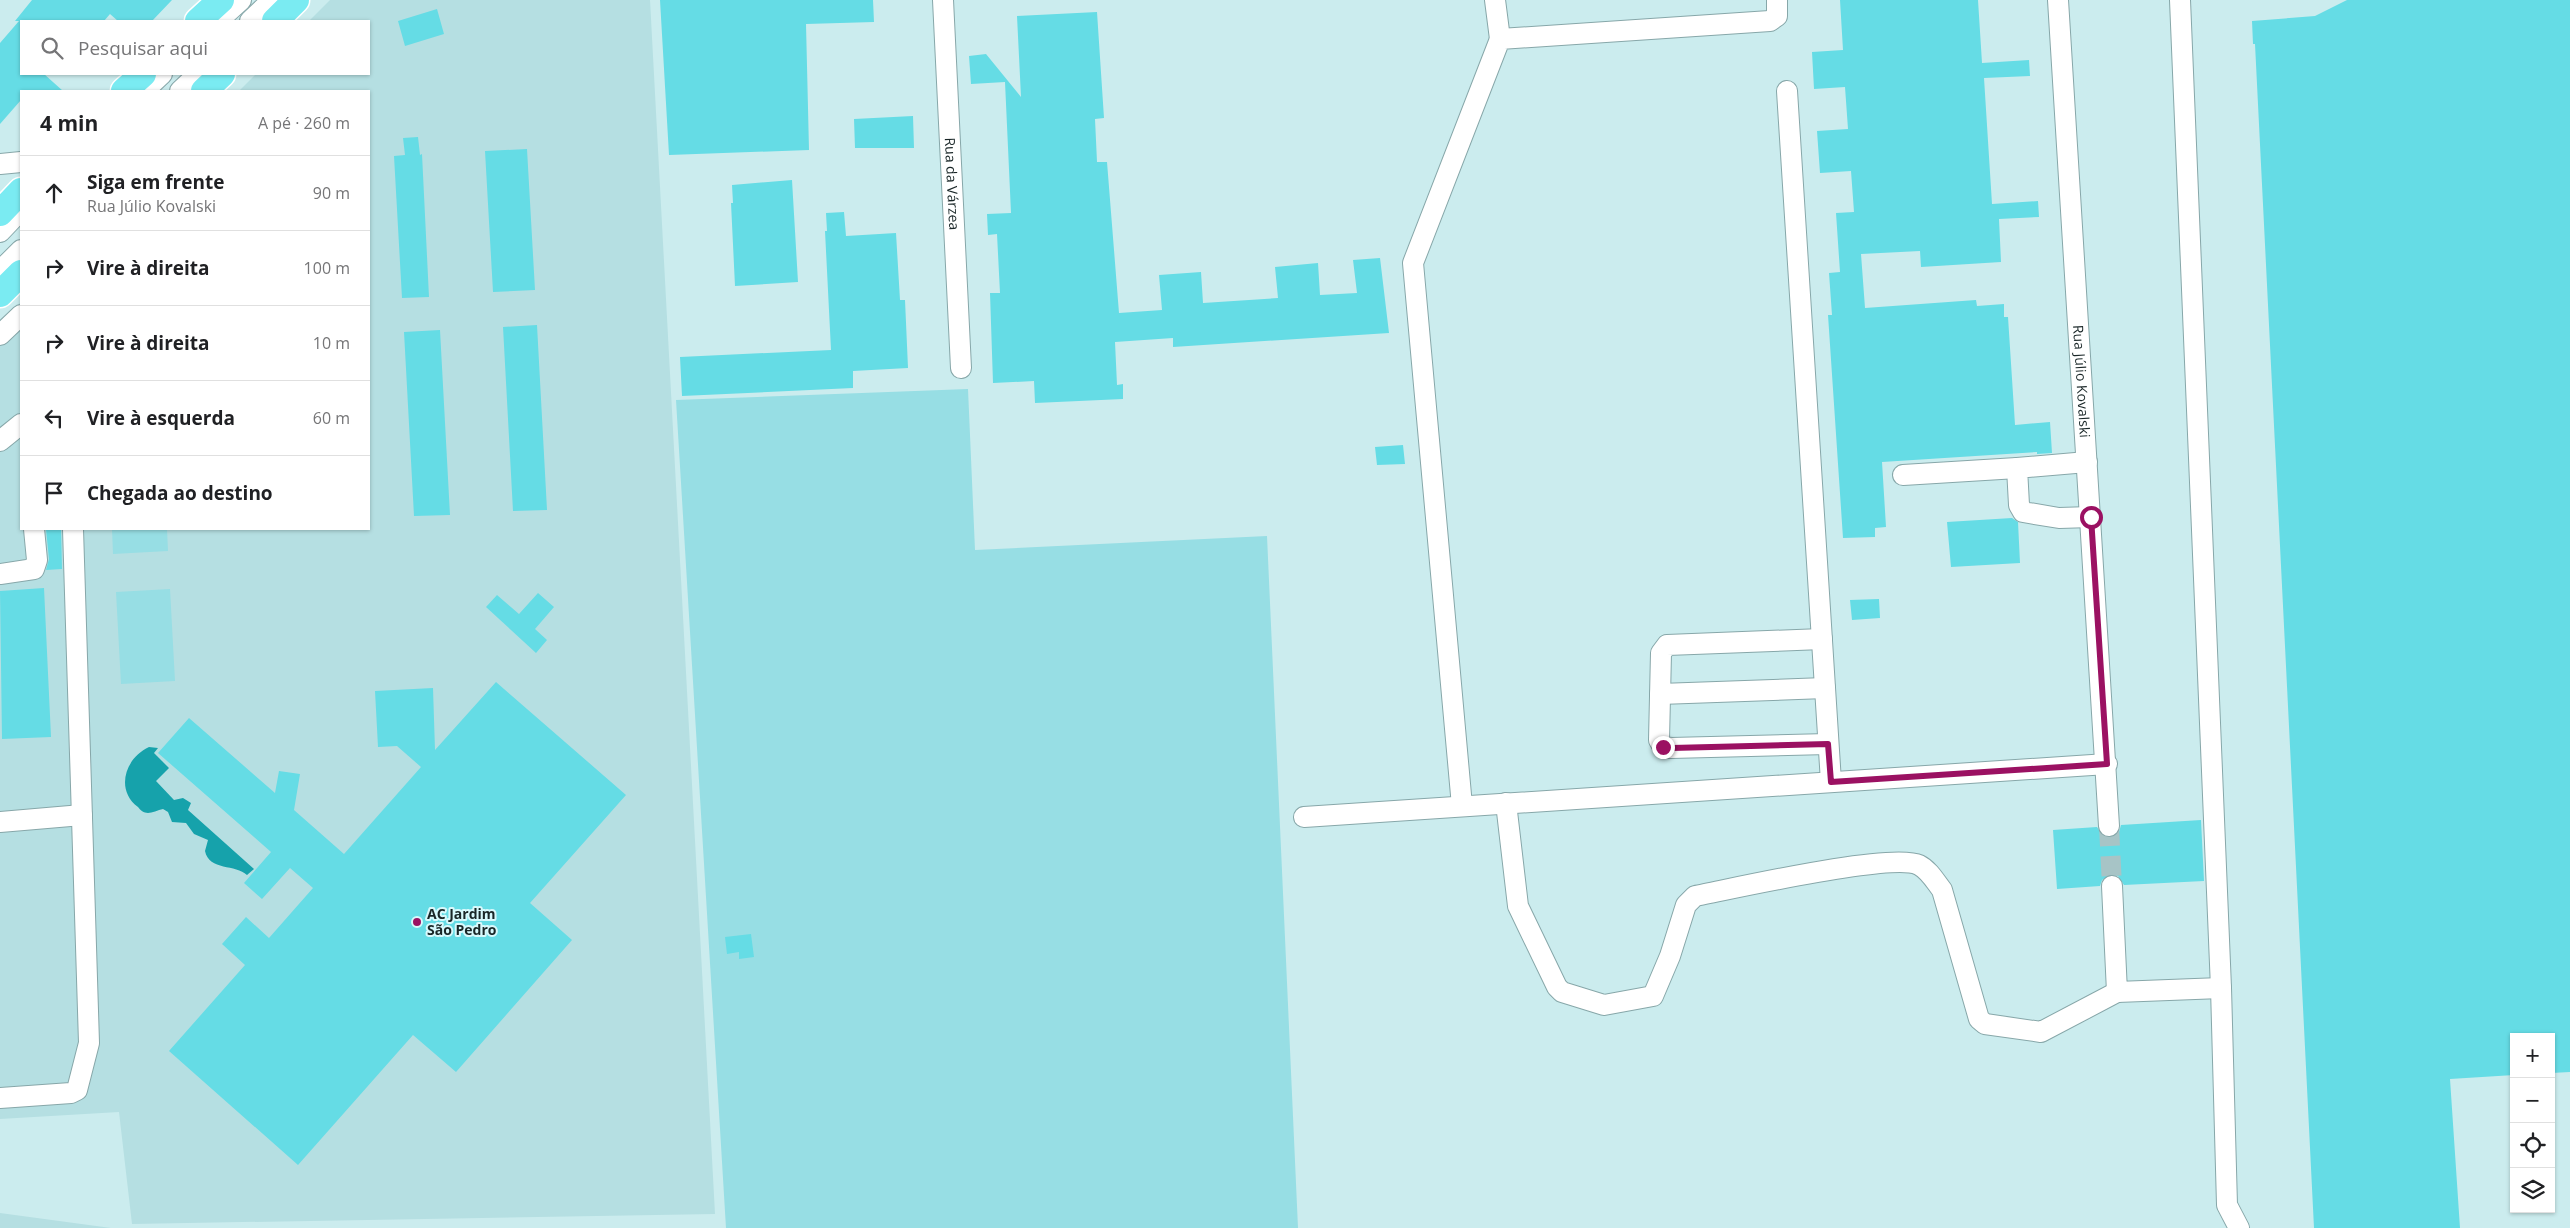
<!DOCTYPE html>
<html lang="pt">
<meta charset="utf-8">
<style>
:root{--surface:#fff;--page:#f2f2f2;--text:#202124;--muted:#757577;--line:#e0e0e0}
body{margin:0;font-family:"Open Sans",sans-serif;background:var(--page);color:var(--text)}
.controls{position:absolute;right:15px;bottom:15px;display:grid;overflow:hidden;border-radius:0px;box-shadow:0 1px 4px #0004}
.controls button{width:45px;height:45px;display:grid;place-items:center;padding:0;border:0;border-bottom:1px solid var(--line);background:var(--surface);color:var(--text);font:25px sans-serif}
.stop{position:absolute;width:15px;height:15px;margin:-11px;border:4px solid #9b1162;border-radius:50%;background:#fff}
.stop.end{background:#9b1162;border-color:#fff;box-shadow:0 1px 5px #0008}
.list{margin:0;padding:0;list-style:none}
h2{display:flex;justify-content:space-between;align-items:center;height:65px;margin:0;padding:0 20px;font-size:21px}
h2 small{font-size:16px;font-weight:400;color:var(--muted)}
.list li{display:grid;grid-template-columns:32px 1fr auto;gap:15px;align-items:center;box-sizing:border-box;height:75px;padding:0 20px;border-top:1px solid var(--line)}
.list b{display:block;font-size:19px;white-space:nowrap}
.list p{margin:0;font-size:16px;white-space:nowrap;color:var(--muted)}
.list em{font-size:16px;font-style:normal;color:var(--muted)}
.icon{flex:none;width:28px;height:28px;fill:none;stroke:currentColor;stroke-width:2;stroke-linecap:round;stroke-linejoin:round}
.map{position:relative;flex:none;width:2570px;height:1228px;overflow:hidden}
.search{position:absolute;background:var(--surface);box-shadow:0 1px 4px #0004;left:20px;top:20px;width:350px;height:55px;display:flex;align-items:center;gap:12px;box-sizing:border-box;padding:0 18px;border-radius:0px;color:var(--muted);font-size:19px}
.panel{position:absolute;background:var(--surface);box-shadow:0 1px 4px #0004;left:20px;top:90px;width:350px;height:440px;border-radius:0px}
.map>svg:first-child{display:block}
.built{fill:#b5dfe2}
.green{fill:#97dee4}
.water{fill:#16a2ab}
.building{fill:#65dce5}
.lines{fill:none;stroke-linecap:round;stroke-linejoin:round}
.minor-tunnel{stroke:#a7c4c6;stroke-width:20;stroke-dasharray:20 10;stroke-linecap:butt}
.minor-casing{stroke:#87a7a9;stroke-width:22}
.major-casing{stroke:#fff;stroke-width:29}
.minor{stroke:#fff;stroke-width:20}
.major{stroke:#7aebf2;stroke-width:26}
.route{stroke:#9b1162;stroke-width:6}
.poi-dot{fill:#9b1162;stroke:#d8f9fc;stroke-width:2}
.labels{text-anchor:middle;stroke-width:4;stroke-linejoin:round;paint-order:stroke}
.street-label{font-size:14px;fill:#192627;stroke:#d8f9fc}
.poi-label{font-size:14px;font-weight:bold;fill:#192627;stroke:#d8f9fc;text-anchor:start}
</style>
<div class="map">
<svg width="2570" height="1228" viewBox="0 0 2570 1228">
<rect width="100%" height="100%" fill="#cbecee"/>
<path class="built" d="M330 0H650L715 1214 132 1224 119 1112 0 1119V320L21 302V529H369V91H239L256 74H369V21H309Z
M0 1213 111 1228H0Z"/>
<path class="green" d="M968 389 975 550 1267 536 1298 1228H726L676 400Z
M112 529H167L168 551 113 554Z
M170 589 175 681 121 684 116 592Z"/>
<path class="water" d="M149 747 158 748 154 753 169 768 156 781 174 800 183 798 191 803 188 810 254 869 247 875C236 864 209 871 205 851L208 840 194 834 186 823 172 822 168 812 163 809C158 810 152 813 148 813 144 813 140 810 138 807 115 790 125 758 149 747Z"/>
<path class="building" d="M32 0H172L152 21H118L110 14 104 21H21V74H44L63 91H21V100L0 124V43L19 21H15Z
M660 0H873L874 22 806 24 809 150 669 155Z
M1840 0H1978L1982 63 2029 60 2030 76 1984 78 1992 204 2038 201 2039 217 1999 219 2001 262 1921 267 1920 251 1861 254 1865 308 1976 300 1977 306 2004 304V317H2008L2015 425 2050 422 2052 453 2037 454V452L1882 462 1886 527 1875 528V537L1843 538 1828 315H1832L1829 273 1840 272 1836 213 1854 212 1851 171 1820 173 1817 131 1848 129 1845 87 1814 89 1812 52 1843 50Z
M2347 0H2570V1072L2551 1073V1037H2514V1075L2450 1079 2460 1228H2314L2255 44H2253L2252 21 2315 16Z
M437 9 444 34 405 46 398 21Z
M1097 12 1104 118 1095 119 1097 162H1107L1119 313 1162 310 1159 275 1201 272 1203 303 1278 298 1275 267 1318 263 1320 295 1357 293 1353 260 1380 258 1389 333 1173 347V338L1115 342 1117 385 1123 384V399L1035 403 1034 381 993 383 990 293H1000L997 234 988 235 987 214 1011 213 1005 82 971 84 969 56 986 54 1021 97 1017 16Z
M913 116 914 148H855L854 119Z
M418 137 420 155 422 154 429 297 402 298 394 156 405 155 403 138Z
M527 149 535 290 493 292 485 151Z
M792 180 798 282 735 286 731 203H733L732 185Z
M844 212 846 236 896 233 900 300H905L908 368 853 371V388L682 396 680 357 831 350 825 231H827L826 213Z
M537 325 547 510 513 511 503 327Z
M440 330 450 515 414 516 404 332Z
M1403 445 1405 464 1377 465 1375 447Z
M2012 518 2018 522 2020 563 1951 567 1947 522Z
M46 529H61L62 569 46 570 49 559Z
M44 588 51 737 2 739 0 591Z
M538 593 554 607 535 629 547 640 536 653 486 607 497 595 519 614Z
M1879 599 1880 618 1852 620 1850 600Z
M496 682 626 795 530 903 572 940 456 1072 413 1035 298 1165 169 1051 245 965 222 944 246 917 269 938 313 888 290 868 262 899 244 883 271 852 158 753 189 718 275 793 279 771 300 774 294 810 344 854 421 767 397 746 378 747 375 691 433 688 435 750Z
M2201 820 2204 881 2124 885 2118 876 2111 874 2102 880 2100 886 2057 889 2053 830 2097 827 2103 836 2110 838 2119 832 2121 825Z
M751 934 754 957 739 959V952L727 954 725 937Z"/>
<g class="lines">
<path class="minor-tunnel" d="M2109 826 2112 886"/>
<defs>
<g id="minor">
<path id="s1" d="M943 0 961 368"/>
<path d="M1495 0 1500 39"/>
<path id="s2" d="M2058 0 2109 826"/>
<path d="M2180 0 2221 988 2227 1205 2239 1228"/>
<path d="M218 21 241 0"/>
<path d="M250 21 272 0"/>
<path d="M144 91 162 74"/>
<path d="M180 91 198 74"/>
<path d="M1787 91 1831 782"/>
<path d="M0 164 21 162"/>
<path d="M0 232 21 210"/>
<path d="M0 271 21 250"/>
<path d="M0 335 21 315"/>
<path d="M0 441 21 424"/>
<path d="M2087 462 2017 468 2019 505 2023 512 2059 518 2091 517"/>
<path d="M1903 475 2017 468"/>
<path d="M0 574 34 569 37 560 34 529"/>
<path d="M1822 639 1667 645 1661 653 1659 740 1663 747 1671 748 1828 744"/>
<path d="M1660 694 1825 688"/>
<path d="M1506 803 1518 906 1557 987 1562 992 1604 1005 1653 996 1670 956 1686 905 1695 896C1732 889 1892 852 1919 865 1929 870 1935 881 1942 890L1979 1019 1985 1024 2041 1032 2117 992"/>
<path d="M1462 806 1413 263 1500 39 1770 21 1777 16V0"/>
<path d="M1304 817 2107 764"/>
<path d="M0 822 82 815"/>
<path d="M2112 886 2117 992 2221 988"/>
<path d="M0 1098 71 1093 77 1090 89 1043 73 529"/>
</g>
<path id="major" d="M198 21 221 0
M275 21 296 0
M124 91 143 74
M204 91 222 74
M0 213 21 191
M0 294 21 273"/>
</defs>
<use href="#minor" class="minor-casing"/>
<use href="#major" class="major-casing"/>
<use href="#minor" class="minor"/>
<use href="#major" class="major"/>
</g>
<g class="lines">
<path class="route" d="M1663 747 1672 748 1828 744 1831 782 2107 764 2091 517"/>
</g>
<circle class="poi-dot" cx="417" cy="922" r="5"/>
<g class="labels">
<g class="street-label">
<text dy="5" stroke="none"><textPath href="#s1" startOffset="184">Rua da Várzea</textPath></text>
<text dy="5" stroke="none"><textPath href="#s2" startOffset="382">Rua Júlio Kovalski</textPath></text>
</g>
<g class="poi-label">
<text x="427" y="919">AC Jardim<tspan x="427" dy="16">São Pedro</tspan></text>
</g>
</g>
</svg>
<div class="controls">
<button>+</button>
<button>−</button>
<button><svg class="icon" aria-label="locate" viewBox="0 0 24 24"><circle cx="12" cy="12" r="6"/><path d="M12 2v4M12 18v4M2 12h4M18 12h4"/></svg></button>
<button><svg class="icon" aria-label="layers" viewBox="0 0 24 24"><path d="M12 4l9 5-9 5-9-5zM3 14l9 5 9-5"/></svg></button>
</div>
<div class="stop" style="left:2091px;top:517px"></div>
<div class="stop end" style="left:1663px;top:747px"></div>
<div class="search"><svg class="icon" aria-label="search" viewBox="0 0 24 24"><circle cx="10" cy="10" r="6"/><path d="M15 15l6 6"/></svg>Pesquisar aqui</div>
<section class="panel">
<h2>4 min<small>A pé · 260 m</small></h2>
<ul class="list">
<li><svg class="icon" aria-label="ahead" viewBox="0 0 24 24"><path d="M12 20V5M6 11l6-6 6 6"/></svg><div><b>Siga em frente</b><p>Rua Júlio Kovalski</p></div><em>90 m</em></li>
<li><svg class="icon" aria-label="right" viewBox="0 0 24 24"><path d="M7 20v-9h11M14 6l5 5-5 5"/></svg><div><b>Vire à direita</b></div><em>100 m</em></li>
<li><svg class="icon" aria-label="right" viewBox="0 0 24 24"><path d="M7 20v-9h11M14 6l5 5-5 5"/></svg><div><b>Vire à direita</b></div><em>10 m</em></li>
<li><svg class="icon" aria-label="left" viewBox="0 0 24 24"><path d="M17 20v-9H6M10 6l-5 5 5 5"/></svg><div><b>Vire à esquerda</b></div><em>60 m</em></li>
<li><svg class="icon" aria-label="arrive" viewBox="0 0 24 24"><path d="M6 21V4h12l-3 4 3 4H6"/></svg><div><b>Chegada ao destino</b></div></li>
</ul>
</section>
</div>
